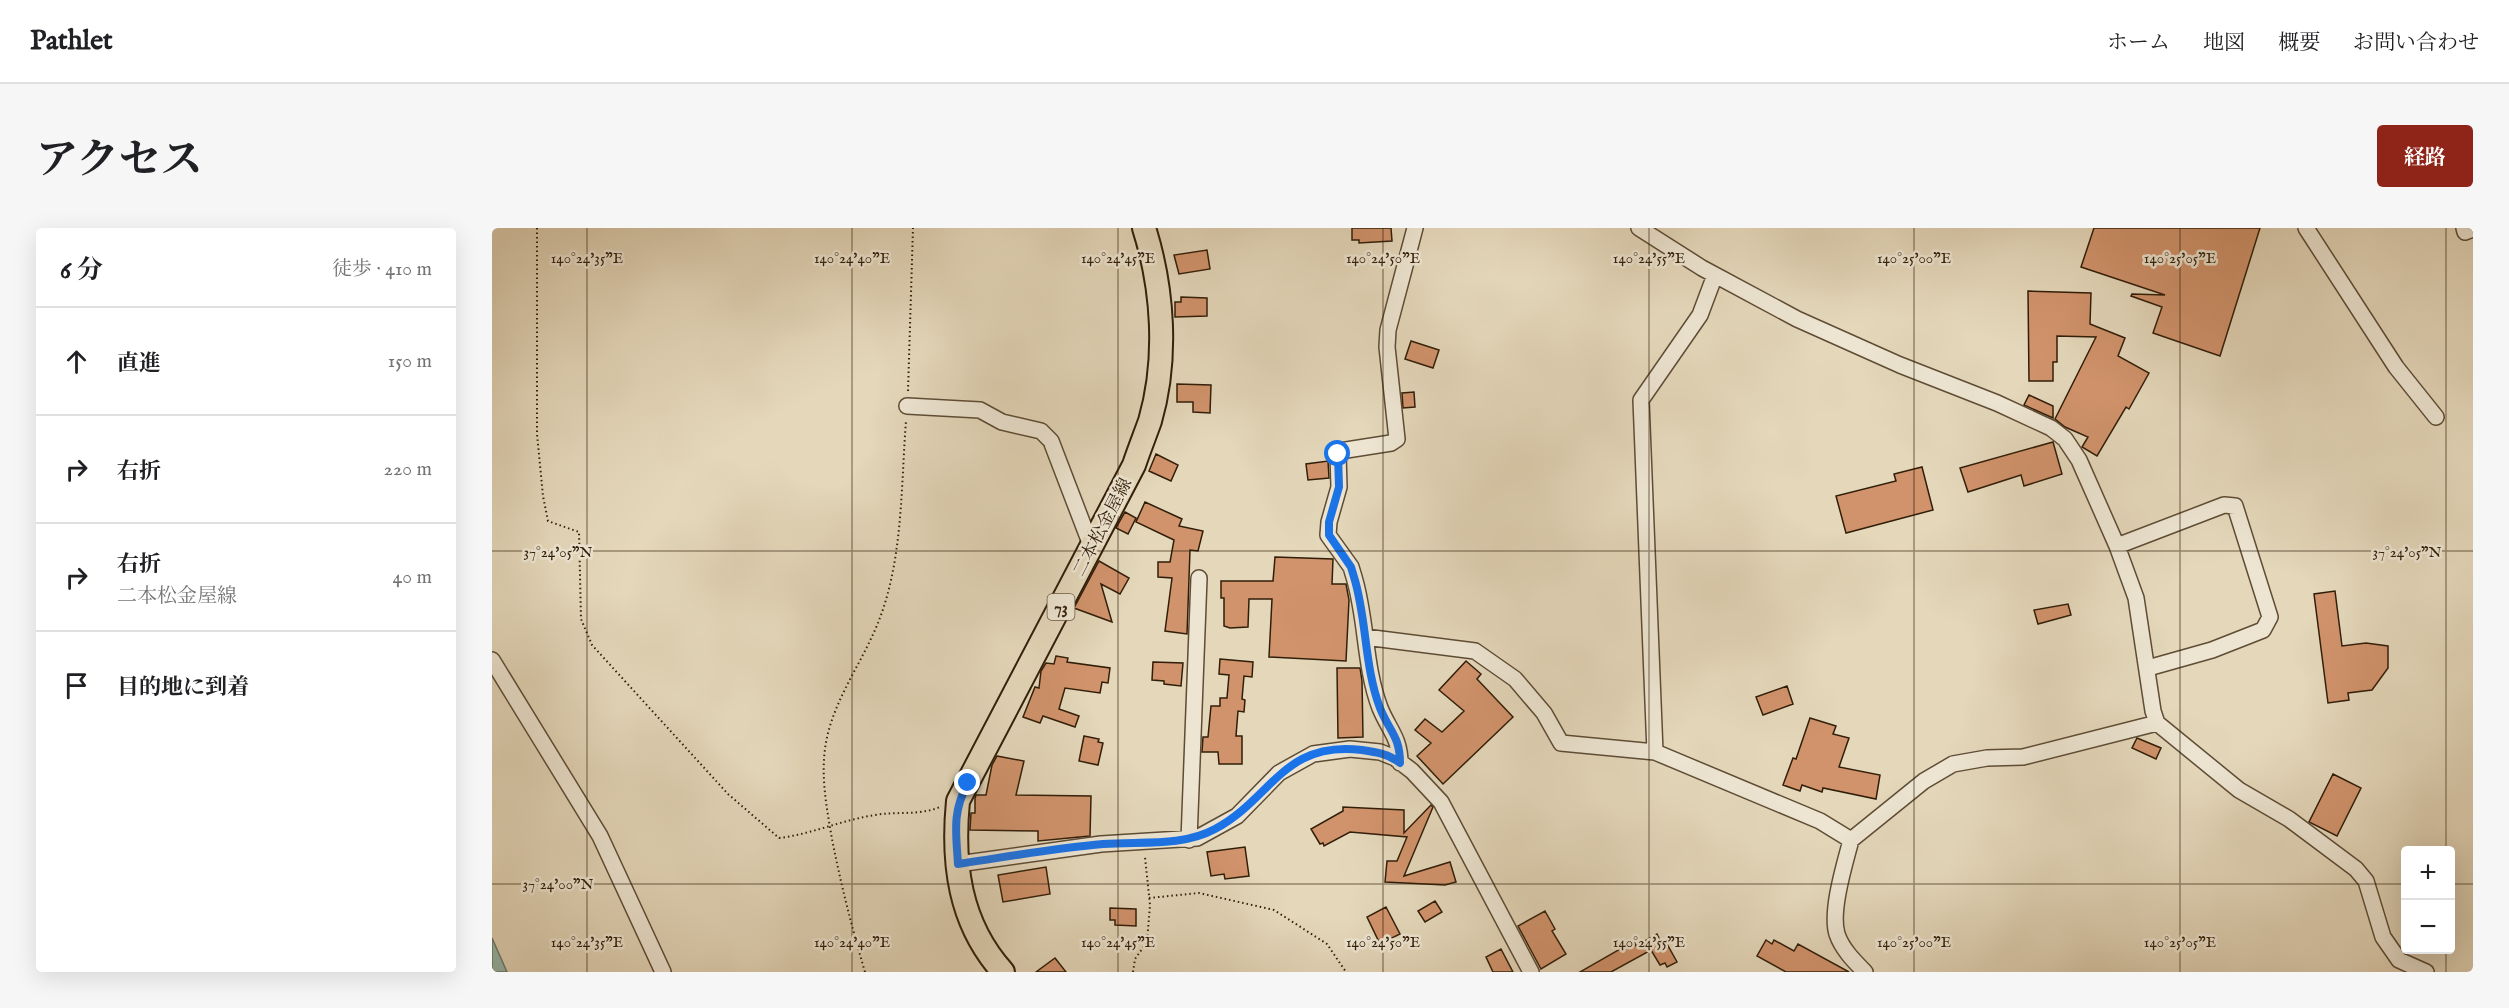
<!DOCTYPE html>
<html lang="ja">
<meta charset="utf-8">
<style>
:root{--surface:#fff;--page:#f6f6f6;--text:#202124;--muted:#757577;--line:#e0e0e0;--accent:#8f2418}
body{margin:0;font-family:"IM FELL English","Noto Serif JP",serif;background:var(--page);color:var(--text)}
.controls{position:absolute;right:18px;bottom:18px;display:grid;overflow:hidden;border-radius:6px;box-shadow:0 6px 24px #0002}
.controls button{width:54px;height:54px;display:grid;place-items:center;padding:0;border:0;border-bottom:2px solid var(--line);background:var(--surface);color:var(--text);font:30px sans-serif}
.stop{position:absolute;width:18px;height:18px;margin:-14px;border:4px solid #1a73e8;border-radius:50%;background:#fff}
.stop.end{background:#1a73e8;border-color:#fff;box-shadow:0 2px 6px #0008}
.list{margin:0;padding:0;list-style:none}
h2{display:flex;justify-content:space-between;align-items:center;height:78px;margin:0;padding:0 24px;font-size:26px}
h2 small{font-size:20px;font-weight:400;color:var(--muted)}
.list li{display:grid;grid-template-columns:39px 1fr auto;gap:18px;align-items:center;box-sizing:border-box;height:108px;padding:0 24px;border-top:2px solid var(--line)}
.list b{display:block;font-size:22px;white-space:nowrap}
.list p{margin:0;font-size:20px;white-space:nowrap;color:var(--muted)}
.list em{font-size:20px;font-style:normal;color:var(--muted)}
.icon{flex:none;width:33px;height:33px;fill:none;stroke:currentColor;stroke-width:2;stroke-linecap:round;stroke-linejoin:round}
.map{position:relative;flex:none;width:1981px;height:744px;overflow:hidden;border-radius:6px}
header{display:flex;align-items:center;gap:36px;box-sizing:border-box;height:84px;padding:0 30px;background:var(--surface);border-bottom:2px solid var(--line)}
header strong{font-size:28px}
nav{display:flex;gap:33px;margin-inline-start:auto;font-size:21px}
.intro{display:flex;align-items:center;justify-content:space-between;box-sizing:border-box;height:144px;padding:0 36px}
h1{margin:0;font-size:42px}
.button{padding:15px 27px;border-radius:6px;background:var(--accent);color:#fff;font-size:21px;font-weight:700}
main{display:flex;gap:36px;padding:0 36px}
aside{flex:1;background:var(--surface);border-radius:6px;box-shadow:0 6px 24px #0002}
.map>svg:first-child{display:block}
.water{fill:#95baaf;stroke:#6d7c6d;stroke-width:1.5}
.building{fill:#d1936c;stroke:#311e09;stroke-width:1.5}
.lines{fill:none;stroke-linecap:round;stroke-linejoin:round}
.minor-casing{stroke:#5e4c35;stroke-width:18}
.primary-casing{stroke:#311e09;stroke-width:26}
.path{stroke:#311e09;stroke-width:2;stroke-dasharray:1.5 3;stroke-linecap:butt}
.minor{stroke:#ede5d2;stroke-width:15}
.primary{stroke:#e4d7ba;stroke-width:22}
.route{stroke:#1a73e8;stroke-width:8}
.ticks{fill:none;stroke:#311e09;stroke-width:1.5;stroke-opacity:0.45}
.labels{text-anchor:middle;stroke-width:5;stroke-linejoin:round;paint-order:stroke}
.shield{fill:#ede5d2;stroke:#695a45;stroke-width:1.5}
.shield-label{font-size:16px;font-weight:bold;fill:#311e09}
.street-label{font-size:18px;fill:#311e09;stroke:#ede5d2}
.ticks-label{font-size:15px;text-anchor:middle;fill:#311e09;stroke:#ede5d2;stroke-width:5;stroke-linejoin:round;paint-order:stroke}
</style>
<header>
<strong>Pathlet</strong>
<nav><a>ホーム</a><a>地図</a><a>概要</a><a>お問い合わせ</a></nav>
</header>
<div class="intro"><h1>アクセス</h1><a class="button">経路</a></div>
<main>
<aside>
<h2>6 分<small>徒歩 · 410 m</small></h2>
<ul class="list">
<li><svg class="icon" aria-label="ahead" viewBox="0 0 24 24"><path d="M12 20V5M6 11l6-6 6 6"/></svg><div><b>直進</b></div><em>150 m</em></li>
<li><svg class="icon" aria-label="right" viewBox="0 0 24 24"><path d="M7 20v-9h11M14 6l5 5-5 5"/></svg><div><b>右折</b></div><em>220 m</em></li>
<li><svg class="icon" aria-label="right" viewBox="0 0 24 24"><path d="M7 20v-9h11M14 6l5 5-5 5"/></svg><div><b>右折</b><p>二本松金屋線</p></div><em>40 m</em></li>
<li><svg class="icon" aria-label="arrive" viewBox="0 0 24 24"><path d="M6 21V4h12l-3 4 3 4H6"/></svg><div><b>目的地に到着</b></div></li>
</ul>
</aside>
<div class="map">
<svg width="1981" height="744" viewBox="0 0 1981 744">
<rect width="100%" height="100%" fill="#e4d7ba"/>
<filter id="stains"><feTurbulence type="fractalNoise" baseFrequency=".00333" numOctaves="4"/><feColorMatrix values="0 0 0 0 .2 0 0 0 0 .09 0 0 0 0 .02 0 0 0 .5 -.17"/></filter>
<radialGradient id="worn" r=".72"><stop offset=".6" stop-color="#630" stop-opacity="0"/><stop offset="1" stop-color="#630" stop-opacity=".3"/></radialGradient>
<path class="water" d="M0 710 15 744H0Z"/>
<path class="building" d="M860 0H899L900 13 867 15V12H860Z
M1602 0H1768L1728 128 1661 105 1670 79 1639 68 1640 66 1673 67 1589 39Z
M715 22 718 41 687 46 682 27Z
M1536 63 1599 65 1598 96 1633 110 1626 128 1657 145 1637 181 1634 179 1605 228 1590 219 1596 209 1573 199 1563 191 1604 109 1565 108V134H1561V153H1537Z
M689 69 715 70V88L683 89V74H689Z
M919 113 947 122 941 140 913 131Z
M685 156 719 157 718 185 701 184V174H685Z
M922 164 923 179 911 180 910 165Z
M1537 167 1561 178V190L1532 177Z
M1561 214 1570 246 1532 258 1529 247 1476 264 1468 240Z
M664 226 686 237 679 253 657 243Z
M836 233 837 250 816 252 814 236Z
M1430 239 1441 282 1354 305 1344 268 1404 253 1402 246Z
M653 274 690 291 687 298 711 303 706 323 698 322 695 406 673 403 680 350 666 349V334H678L682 312 644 294Z
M633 284 644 290 636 306 624 300Z
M783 329 841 331 840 356H854L857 372 854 433 777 429 780 371H757L756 399 738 400 732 398V370H729V353H781Z
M607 333 637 350 628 366 609 356 620 394 582 380Z
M1843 363 1850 418 1874 415 1896 418V440L1880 462 1856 465 1857 472 1836 475 1822 366Z
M1576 376 1579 387 1546 396 1542 382Z
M564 428 576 430 575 434 618 440 616 455 610 454 608 465 573 460 567 481 587 488 583 499 551 488 548 495 531 489 543 459 547 460 549 443 554 435 562 436Z
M728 431 761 434 760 449 752 448 750 471 753 472 752 484 746 483 744 508H750V536H727L726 524H710L711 509H716L719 478H728V470H735L737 447 727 446Z
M974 433 989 446 985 451 1021 489 951 556 925 528 939 515 923 502 933 491 950 504 972 483 947 462Z
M661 434 691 435 689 458 672 456V453L660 452Z
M845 440H868L870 453 871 509 846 510Z
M1295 458 1301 476 1271 487 1264 469Z
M1318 490 1344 498 1341 506 1357 510 1347 539 1388 547 1384 571 1331 560 1330 564 1310 557 1308 563 1291 557 1301 530 1304 531Z
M592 508 607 511 606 514 611 515 606 537 587 533Z
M1645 510 1669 520 1664 531 1640 520Z
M505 528 532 533 524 567 599 568 598 608 546 613V603L478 602 479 585H483V570L484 567H494L500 537Z
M1841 546 1869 560 1845 608 1817 594Z
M939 577 941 579 912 648 958 634 964 654 953 657 893 654 895 633H905L915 609 858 604 832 618 831 615 828 616 819 601 851 583V579L912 582V605Z
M753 619 757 648 733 651 732 646 719 648 715 624Z
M554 639 558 666 511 674 506 647Z
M943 673 950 684 933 694 926 683Z
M894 679 908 706 888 716 875 689Z
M618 680 644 681V698L623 697V692H618Z
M1053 683 1063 701 1060 703 1074 726 1049 741 1026 698Z
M1165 706 1171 718 1175 716 1185 734 1175 739 1173 735 1168 737 1159 722 1119 744H1088L1142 713 1144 718Z
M1274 712 1280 716 1282 712 1302 723 1306 716 1357 744H1294L1265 728Z
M1009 721 1021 744H1001L994 729Z
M563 730 574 744H544Z"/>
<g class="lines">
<defs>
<path id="minor" d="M1147 0 1210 40 1305 91 1408 137 1505 175 1559 200 1573 211 1587 232 1625 318 1644 370 1661 483 1665 495
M1814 0 1904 139 1944 189
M1972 0 1973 4 1981 1
M415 178 488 182 510 194 549 203 559 213 600 320
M1625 318 1732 277 1743 278 1778 389 1771 402 1720 422 1656 440
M873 409 983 423 1023 451 1052 485 1069 515 1163 524 1328 593 1359 612 1432 553 1461 536 1495 530 1531 529 1665 495 1747 562 1797 591 1864 641 1874 653 1891 709 1907 732 1934 744
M0 432 108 608 171 744
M1163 524 1149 172 1208 87 1223 47
M908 535C908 510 897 502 888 480 872 438 875 392 862 349L859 339 836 307 837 294 847 259 846 226 848 223 899 215 905 211 895 119 896 102 923 0
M697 612 707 350
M1359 612C1353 635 1338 683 1345 706 1350 721 1362 733 1373 744
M466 636 609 616 705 610 745 588 787 545 821 526 858 521 888 524 903 530 920 543 949 574 1039 744"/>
<path id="primary" d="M511 744C467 695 460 635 466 573L642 237C647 222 653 207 658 193 676 131 671 60 652 0"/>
</defs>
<use href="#minor" class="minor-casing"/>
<use href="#primary" class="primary-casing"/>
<path class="path" d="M45 0V206L51 268 56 293 87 304 89 391 100 417 236 566 287 610C320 606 350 592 383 587 406 583 426 588 448 579
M416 163 421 0
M657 670 707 665 782 682 835 716 854 744
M373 744C360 700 349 657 340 611 335 582 329 551 333 521 339 473 373 432 389 387 411 326 409 257 414 193
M641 744 643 731 655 714 658 677 653 629"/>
<use href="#minor" class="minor"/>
<use href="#primary" class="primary"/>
</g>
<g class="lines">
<path class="route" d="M476 555C460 584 464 604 466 636 514 629 563 620 611 616 648 613 690 619 723 601 780 571 791 512 870 522 884 524 897 526 908 535 908 508 897 503 888 480 872 438 875 391 862 349L859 339 837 307V294L847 259 846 226"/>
</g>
<path class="ticks" d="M95 0V744M360 0V744M626 0V744M891 0V744M1157 0V744M1422 0V744M1688 0V744M1954 0V622M0 323H1981M0 656H1914M1958 656H1981M1954 722V744"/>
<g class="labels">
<rect class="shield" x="555.5" y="366" width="27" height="26" rx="4.5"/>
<g class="shield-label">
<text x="569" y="385">73</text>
</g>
<g class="street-label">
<text transform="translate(610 299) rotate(-63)" y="6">二本松金屋線</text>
</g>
</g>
<g class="ticks-label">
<text x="95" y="35">140°24'35"E</text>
<text x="360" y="35">140°24'40"E</text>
<text x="626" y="35">140°24'45"E</text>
<text x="891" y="35">140°24'50"E</text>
<text x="1157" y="35">140°24'55"E</text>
<text x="1422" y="35">140°25'00"E</text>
<text x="1688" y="35">140°25'05"E</text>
<text x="66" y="329">37°24'05"N</text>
<text x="1915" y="329">37°24'05"N</text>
<text x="66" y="661">37°24'00"N</text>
<text x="95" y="719">140°24'35"E</text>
<text x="360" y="719">140°24'40"E</text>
<text x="626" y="719">140°24'45"E</text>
<text x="891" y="719">140°24'50"E</text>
<text x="1157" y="719">140°24'55"E</text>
<text x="1422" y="719">140°25'00"E</text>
<text x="1688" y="719">140°25'05"E</text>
</g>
<rect width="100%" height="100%" filter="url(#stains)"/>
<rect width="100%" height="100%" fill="url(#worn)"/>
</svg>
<div class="controls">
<button>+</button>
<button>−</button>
</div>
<div class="stop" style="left:846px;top:226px"></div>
<div class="stop end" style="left:476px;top:555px"></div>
</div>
</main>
